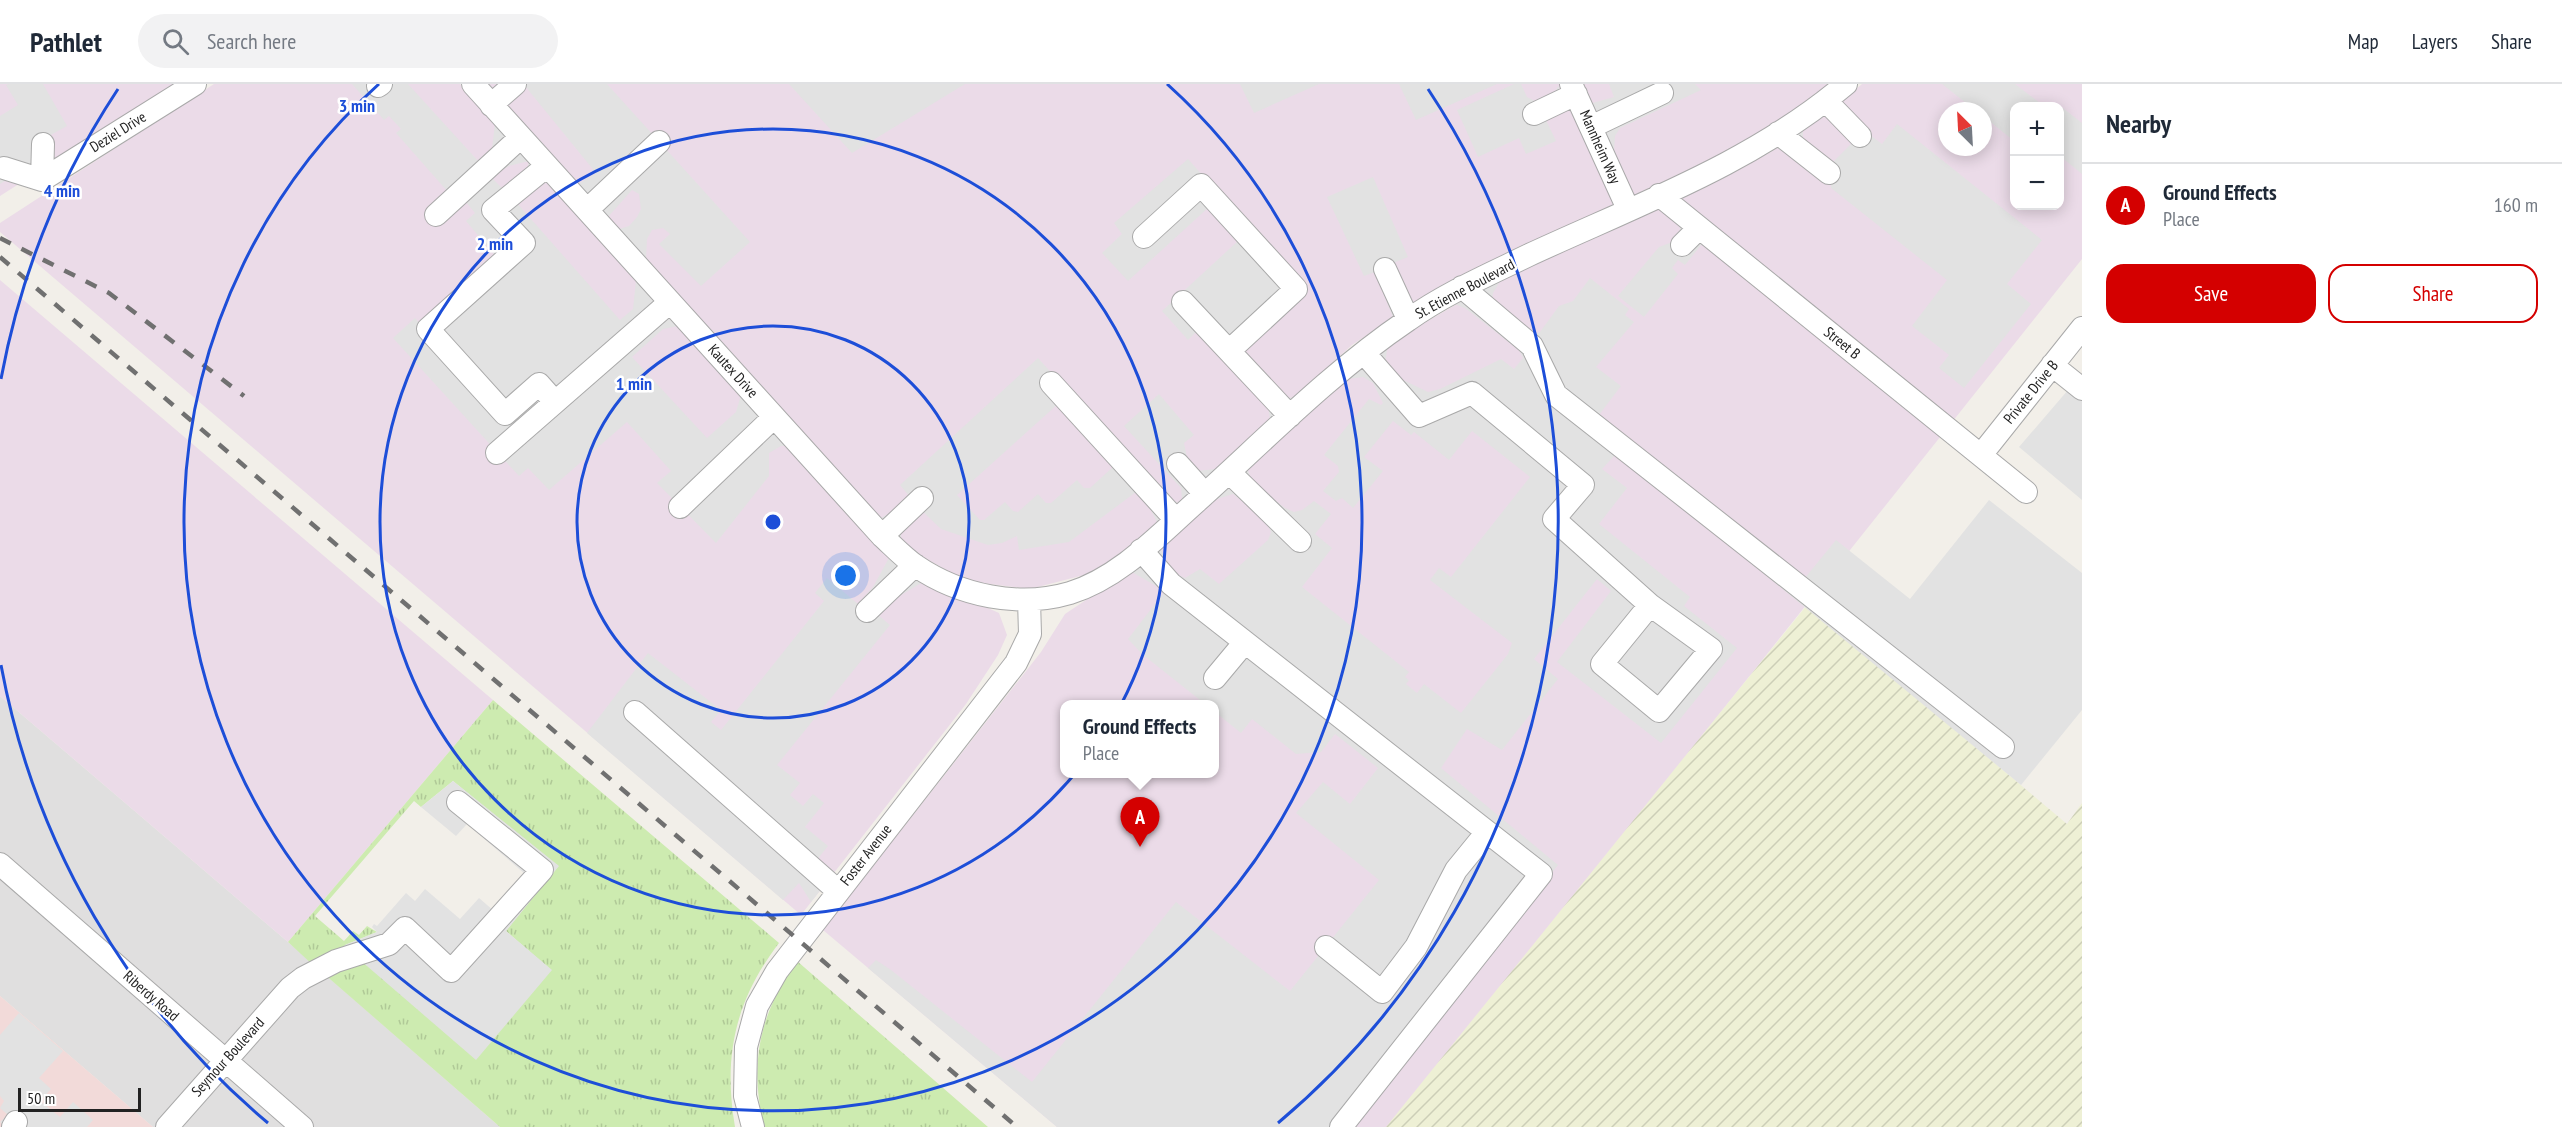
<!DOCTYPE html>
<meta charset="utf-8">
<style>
:root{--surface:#fff;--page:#f2f2f3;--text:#1f2937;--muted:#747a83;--line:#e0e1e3;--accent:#d40000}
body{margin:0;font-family:"PT Sans Narrow",sans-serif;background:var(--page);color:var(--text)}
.controls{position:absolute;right:18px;top:18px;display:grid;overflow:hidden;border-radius:12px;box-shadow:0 3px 15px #0003}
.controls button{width:54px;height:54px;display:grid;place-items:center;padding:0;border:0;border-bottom:2px solid var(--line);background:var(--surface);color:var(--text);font:30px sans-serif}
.compass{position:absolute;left:1938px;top:18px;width:54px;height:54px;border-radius:50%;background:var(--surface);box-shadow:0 3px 15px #0003;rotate:336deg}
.scale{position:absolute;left:18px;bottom:15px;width:123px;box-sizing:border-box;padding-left:6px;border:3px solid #222;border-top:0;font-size:16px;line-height:21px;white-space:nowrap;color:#222;-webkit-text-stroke:4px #fff;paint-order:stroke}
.you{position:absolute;left:846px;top:492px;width:21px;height:21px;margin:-15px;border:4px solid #fff;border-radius:50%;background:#1a73e8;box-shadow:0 0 0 9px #1a73e833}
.badge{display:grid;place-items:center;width:39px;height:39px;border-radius:50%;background:var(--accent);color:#fff;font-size:20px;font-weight:700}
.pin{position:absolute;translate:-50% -50px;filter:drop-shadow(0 2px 3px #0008)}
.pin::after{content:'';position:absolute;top:32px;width:21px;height:18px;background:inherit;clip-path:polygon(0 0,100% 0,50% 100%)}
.popup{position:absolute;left:1060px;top:616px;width:159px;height:78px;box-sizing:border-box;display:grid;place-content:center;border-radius:12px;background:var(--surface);filter:drop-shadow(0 2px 4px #0005);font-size:20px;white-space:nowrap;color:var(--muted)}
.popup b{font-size:22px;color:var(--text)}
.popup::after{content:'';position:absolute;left:50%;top:100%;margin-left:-12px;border:12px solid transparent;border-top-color:var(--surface)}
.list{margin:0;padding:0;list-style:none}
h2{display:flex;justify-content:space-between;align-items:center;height:78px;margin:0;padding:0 24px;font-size:26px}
h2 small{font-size:20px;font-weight:400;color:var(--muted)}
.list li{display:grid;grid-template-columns:39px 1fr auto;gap:18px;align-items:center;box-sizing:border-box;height:84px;padding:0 24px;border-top:2px solid var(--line)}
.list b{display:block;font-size:22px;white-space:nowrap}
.list p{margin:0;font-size:20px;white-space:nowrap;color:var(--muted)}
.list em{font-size:20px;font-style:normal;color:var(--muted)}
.actions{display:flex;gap:12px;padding:18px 24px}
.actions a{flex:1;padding:14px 0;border:2px solid var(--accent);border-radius:18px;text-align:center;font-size:21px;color:var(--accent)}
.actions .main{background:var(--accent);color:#fff}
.icon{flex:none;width:33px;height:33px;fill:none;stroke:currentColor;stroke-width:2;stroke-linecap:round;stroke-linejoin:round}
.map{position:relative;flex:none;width:2082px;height:1043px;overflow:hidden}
header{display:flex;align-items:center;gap:36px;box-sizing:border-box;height:84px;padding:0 30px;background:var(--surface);border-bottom:2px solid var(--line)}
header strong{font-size:28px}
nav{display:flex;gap:33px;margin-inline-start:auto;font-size:21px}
.search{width:420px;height:54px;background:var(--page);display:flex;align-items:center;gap:15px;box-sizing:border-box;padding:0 21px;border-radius:33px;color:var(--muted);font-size:22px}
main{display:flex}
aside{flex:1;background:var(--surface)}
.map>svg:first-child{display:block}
.residential{fill:#e0dfdf}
.commercial{fill:#f2dad9}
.industrial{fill:#ebdbe8;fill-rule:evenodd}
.farmland{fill:url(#farmland-furrows)}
.grass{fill:url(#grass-tufts)}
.parking{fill:#e2e2e2;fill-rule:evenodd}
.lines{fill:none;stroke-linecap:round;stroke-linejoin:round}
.minor-casing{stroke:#a9a9a9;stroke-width:24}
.minor{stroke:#fff;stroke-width:22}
.rail{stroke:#707070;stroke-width:4.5;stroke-dasharray:12 12;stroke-linecap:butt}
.ring{fill:none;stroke:#1d4ed8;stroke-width:3}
.labels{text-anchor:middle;stroke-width:5;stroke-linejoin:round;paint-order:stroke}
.street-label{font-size:15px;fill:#222;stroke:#fff}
.centre{fill:#1d4ed8;stroke:#fff;stroke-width:3}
.ring-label{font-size:18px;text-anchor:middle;font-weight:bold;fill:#1d4ed8;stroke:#fff;stroke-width:5;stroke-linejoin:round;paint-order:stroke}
</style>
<header>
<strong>Pathlet</strong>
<div class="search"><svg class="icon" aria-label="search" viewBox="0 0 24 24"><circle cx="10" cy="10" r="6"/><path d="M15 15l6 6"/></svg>Search here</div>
<nav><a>Map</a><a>Layers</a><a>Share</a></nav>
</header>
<main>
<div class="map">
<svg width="2082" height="1043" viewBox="0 0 2082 1043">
<defs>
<pattern id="farmland-furrows" width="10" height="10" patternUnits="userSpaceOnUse" patternTransform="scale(1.5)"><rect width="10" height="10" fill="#eef0d5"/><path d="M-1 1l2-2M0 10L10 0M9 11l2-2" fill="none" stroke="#ccceb7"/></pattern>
<pattern id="grass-tufts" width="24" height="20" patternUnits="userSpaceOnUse" patternTransform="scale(1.5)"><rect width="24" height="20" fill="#cdebb0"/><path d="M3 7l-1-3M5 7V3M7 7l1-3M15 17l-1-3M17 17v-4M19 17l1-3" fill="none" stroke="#b0c997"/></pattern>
</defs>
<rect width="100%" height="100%" fill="#f2efe9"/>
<path class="residential" d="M0 612 288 858 500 1043H153L0 912Z"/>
<path class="commercial" d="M0 912 55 959 153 1043H0Z"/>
<path class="industrial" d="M0 0H176L0 112Z
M214 0H460L872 457 915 494 950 513 979 520 999 529 1007 551 998 571 966 620 801 831 0 148V139Z
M487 0H1831L1745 60 1434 206 1352 261 1133 460 1092 489 1030 505 966 497 907 464Z
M1862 0H2082V175L1583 801 1387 1043H1057L823 846 1041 568 1065 530 1092 512 1264 368 1388 260 1502 194 1699 106 1771 68 1841 18ZM2014 22H2060V122H2014ZM1947 27H1983V63H1947ZM1065 620H1215V690H1065Z
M0 196 493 616 288 858 0 612Z"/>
<path class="farmland" d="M1807 521 2067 740 2082 719V1043H1386Z"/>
<path class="grass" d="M493 616 779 859C735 917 723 972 735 1043H500L323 889 352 876 551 886 506 847 558 782 453 697 421 723 414 717 315 832 344 857 353 847 359 851 367 842 377 848 345 861 338 871 314 882 288 858Z
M797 877 988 1043H764C749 978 759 931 797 877Z"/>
<path class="parking" d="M9 0H43L67 42 47 53 54 66 0 100V32L18 21 6 1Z
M352 0H408L480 79 492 65 495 39 548 98 539 101 516 118 620 236 633 225 636 196 678 242 663 245 632 273 707 354 736 328 741 311 787 362H781L769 369V392L716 459 657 399 671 387 627 338 549 406 528 384 519 392 393 254 415 234 422 242 498 175 466 137 475 129 465 117 448 108 396 49 401 45 389 32 384 36ZM529 77 527 86 505 107 491 93 509 82Z
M504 0H607L750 158 701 202 659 160 670 150 663 144 652 146 647 155 646 176 619 145 629 142 637 133 641 125 639 110 632 106 608 133 578 100 596 89 525 2 507 22 491 5Z
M789 0H965L852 69Z
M1240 0H1319L1254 29Z
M1399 0H1497L1416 36Z
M1514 0H1521L1527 13 1535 17 1555 9 1558 2 1571 27 1565 25 1545 34 1556 57 1526 70 1519 54 1478 73 1457 26Z
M1609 0H1695L1701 6 1620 44 1615 52 1614 69 1589 20 1614 13Z
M1942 0H2015L2044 22H2014V57L1983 32V27H1976Z
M2059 21 2082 39V90L2060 72Z
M1897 40 2042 156 2007 200 2031 220 1964 304 1939 284 1949 271 1912 242 1947 196 1831 104V95L1777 64 1803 46V58L1832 79 1852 59 1857 41 1882 60Z
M1188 75 1307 208 1242 268 1282 315 1294 313 1270 335 1268 323 1198 246 1188 256 1162 227 1239 156 1209 123 1128 197 1102 169 1122 150 1114 139Z
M1373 93 1408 173 1393 179 1413 220 1393 233 1375 188 1364 192 1327 113Z
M1677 137 1702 160 1685 181 1678 176 1672 184 1678 190 1644 233 1618 212 1659 163 1675 157 1679 152 1680 144Z
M1502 194 1493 209 1492 219 1532 252 1540 248 1559 222 1573 217 1590 194 1629 225 1625 231 1634 238 1596 283 1621 302 1599 331 1804 495 1836 456 1910 515 1989 416 2082 489V626L2021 701 1617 369 1602 385 1627 404 1599 440 1690 513 1684 522 1737 564 1661 659 1557 578 1611 507 1597 495 1534 575 1558 595 1502 666 1467 645 1441 684 1558 781 1349 1043H1057L868 884 876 876 891 886 1032 998 1176 818 1290 907 1379 796 1296 729 1323 698 1350 720 1378 684 1335 650 1321 668 1296 670 1252 635 1241 649 1215 628V620H1205L1142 570 1128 555 1165 507 1130 487 1160 463 1170 487 1185 494 1200 485 1219 500 1268 456 1271 448 1265 435 1233 410 1211 417 1247 384 1253 400 1285 424 1294 428 1302 426 1314 417 1331 430 1315 450 1332 464 1302 503 1409 588 1405 593 1409 596 1406 600 1417 609 1424 600 1461 629 1508 570 1512 559 1430 496 1439 484 1451 493 1530 393 1472 347 1449 376 1414 348 1411 351 1393 337 1364 373 1383 387 1353 424 1342 414 1336 417 1323 407 1339 388 1338 382 1324 371 1369 315 1381 321 1383 319 1373 299 1363 293 1348 295 1388 260 1385 280 1395 292 1428 308 1440 305 1501 275 1514 285 1523 274 1519 266 1465 224 1454 220Z
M1038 274 1158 407 1178 419 1157 438 1148 421 1136 408 1069 458 1019 466 1017 452 1002 459 988 461 941 445 919 424 901 446V457L881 434 904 421 910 413 900 401ZM1058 320 1114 382 1090 404H1084L1077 396 1051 419H1046L1038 410 1018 428 1013 427 1005 418 984 436H980L957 411Z
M2067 281 2082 293V416L2019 363 2068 306Z
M1159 310 1194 351 1184 359 1189 383 1196 387 1216 385 1182 415 1181 404 1124 342Z
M890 472 923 498 886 520 878 531 890 541 777 681 800 699 790 711 803 722 813 710 824 719 805 743 828 762 816 777 835 788 811 818 799 799 783 816 587 649 648 569 721 626 711 638 721 646 824 517 815 509 827 494 858 520 873 503Z
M453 697 559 782 506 847 552 886 476 976 360 876 338 871 345 861 377 848 372 843 374 840 377 842 406 809 415 817 425 805 460 835 479 814 494 827 525 790 467 740 456 752 421 723Z
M19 929 63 967 39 994 51 1005 40 1017 60 1033 73 1018 93 1036 87 1043H6L0 1038 8 1031 0 1024 4 1017 0 1012V951Z"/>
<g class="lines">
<defs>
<path id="minor" d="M473 0 882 452C893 462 904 474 916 482 960 512 1019 524 1070 509 1119 494 1158 452 1195 419 1264 357 1331 288 1408 236 1446 209 1488 191 1529 171 1637 121 1755 78 1846 0
M1571 0 1628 125
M378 2 381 0
M1826 17 1860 52
M491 21 515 0
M1534 30 1576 10
M1591 43 1662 9
M1778 49 1829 89
M547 82 493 126 524 159 428 245 505 330 539 300 555 318
M4 84 42 96
M42 96 195 0
M42 96 43 60
M1659 111 2026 408
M587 126 659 58
M436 131 521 53
M1144 153 1201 101 1296 205 1229 267
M1682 161 1699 144
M1385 185 1408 235
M1462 203 1532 262 1556 311 2003 663
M1183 218 1290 332
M1364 269 1419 332 1472 309 1583 401 1554 435 1650 521 1711 565 1659 627 1602 580 1650 521
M2052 281 2082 305
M1051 299 1176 436
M497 369 670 218
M1981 371 2082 244
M1178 380 1205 410
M1229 388 1300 457
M680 423 774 333
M882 452 922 414
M1141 466 1171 500 1541 790 1341 1043
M867 527 915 481
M1215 594 1245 558
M635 628 838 807
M0 780 302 1043
M1326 863 1382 908 1416 863 1456 786 1487 748
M13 1043 16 1038
M167 1043 290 904 303 894 336 877 389 860 405 844 451 887 542 786 458 718
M753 1043 745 1012 746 963 757 922 777 887 1016 579 1030 550 1029 516"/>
</defs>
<use href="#minor" class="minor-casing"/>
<use href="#minor" class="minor"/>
<path class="rail" d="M0 154 109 209 244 312
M0 173 1017 1043"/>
</g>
<g class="ring">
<circle cx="773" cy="438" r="196"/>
<circle cx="773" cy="438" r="393"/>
<path d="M1167 0A589 589 0 1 1 379 0"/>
<path d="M268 1039A785 785 0 0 1 1 581M1 295A785 785 0 0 1 118 5M1428 5A785 785 0 0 1 1278 1039"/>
</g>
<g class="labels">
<g class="street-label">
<text transform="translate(118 48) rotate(-32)" y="5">Deziel Drive</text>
<text transform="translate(1600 63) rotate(66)" y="5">Mannheim Way</text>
<text transform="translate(1465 205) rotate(-28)" y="5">St. Etienne Boulevard</text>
<text transform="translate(1842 259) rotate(39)" y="5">Street B</text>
<text transform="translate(733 287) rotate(48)" y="5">Kautex Drive</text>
<text transform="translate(2031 308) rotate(-51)" y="5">Private Drive B</text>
<text transform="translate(866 771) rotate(-52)" y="5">Foster Avenue</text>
<text transform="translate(151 912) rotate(41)" y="5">Riberdy Road</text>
<text transform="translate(228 973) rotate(-48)" y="5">Seymour Boulevard</text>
</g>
</g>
<circle cx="773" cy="438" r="9" class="centre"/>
<g class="ring-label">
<text x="357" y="28">3 min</text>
<text x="62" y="113">4 min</text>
<text x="495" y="166">2 min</text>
<text x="634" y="306">1 min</text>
</g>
</svg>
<div class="controls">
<button>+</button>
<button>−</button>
</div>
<svg class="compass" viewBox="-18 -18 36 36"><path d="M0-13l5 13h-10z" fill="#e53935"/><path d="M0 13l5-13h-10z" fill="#747a83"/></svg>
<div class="scale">50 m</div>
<div class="you"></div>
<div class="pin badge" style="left:1140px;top:763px">A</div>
<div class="popup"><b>Ground Effects</b>Place</div>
</div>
<aside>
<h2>Nearby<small></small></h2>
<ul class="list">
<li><span class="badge">A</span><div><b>Ground Effects</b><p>Place</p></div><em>160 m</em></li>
</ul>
<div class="actions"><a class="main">Save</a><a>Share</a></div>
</aside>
</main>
